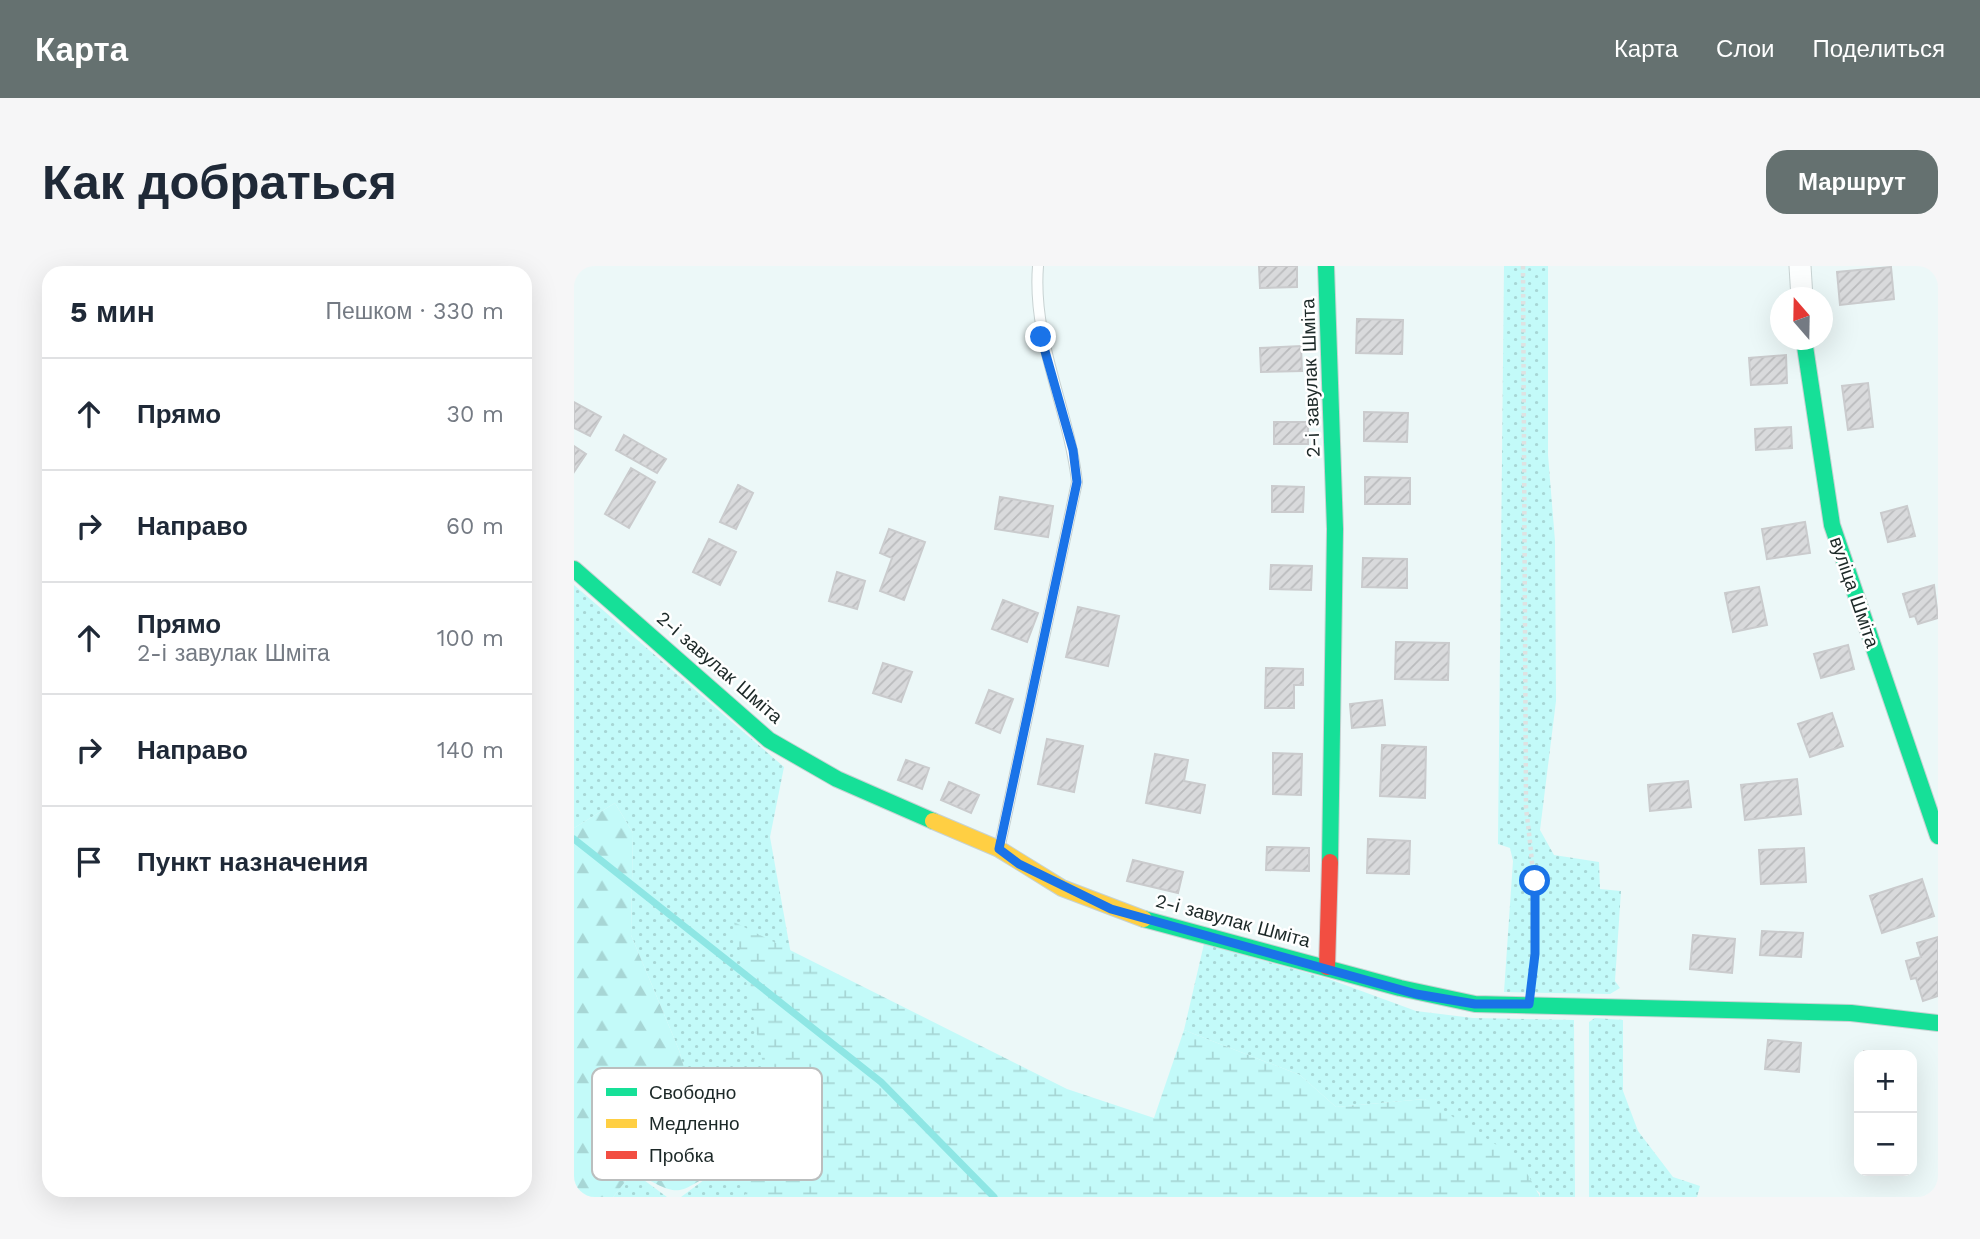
<!DOCTYPE html>
<html lang="ru">
<meta charset="utf-8">
<style>
:root{--surface:#fff;--page:#f6f6f7;--text:#1f2937;--muted:#747a83;--line:#e0e1e3;--accent:#657170}
body{margin:0;font-family:"Work Sans",sans-serif;background:var(--page);color:var(--text)}
.controls{position:absolute;right:21px;bottom:21px;display:grid;overflow:hidden;border-radius:14px;box-shadow:0 7px 28px #0002}
.controls button{width:63px;height:63px;display:grid;place-items:center;padding:0;border:0;border-bottom:2px solid var(--line);background:var(--surface);color:var(--text);font:35px sans-serif}
.compass{position:absolute;left:1196px;top:21px;width:63px;height:63px;border-radius:50%;background:var(--surface);box-shadow:0 7px 28px #0002;rotate:340deg}
.stop{position:absolute;width:21px;height:21px;margin:-16px;border:5px solid #1a73e8;border-radius:50%;background:#fff}
.stop.end{background:#1a73e8;border-color:#fff;box-shadow:0 2px 7px #0008}
.list{margin:0;padding:0;list-style:none}
h2{display:flex;justify-content:space-between;align-items:center;height:91px;margin:0;padding:0 28px;font-size:30px}
h2 small{font-size:23px;font-weight:400;color:var(--muted)}
.list li{display:grid;grid-template-columns:46px 1fr auto;gap:21px;align-items:center;box-sizing:border-box;height:112px;padding:0 28px;border-top:2px solid var(--line)}
.list b{display:block;font-size:26px;white-space:nowrap}
.list p{margin:0;font-size:23px;white-space:nowrap;color:var(--muted)}
.list em{font-size:23px;font-style:normal;color:var(--muted)}
.icon{flex:none;width:38px;height:38px;fill:none;stroke:currentColor;stroke-width:2;stroke-linecap:round;stroke-linejoin:round}
.map{position:relative;flex:none;width:1364px;height:931px;overflow:hidden;border-radius:21px}
header{display:flex;align-items:center;gap:42px;box-sizing:border-box;height:98px;padding:0 35px;background:var(--accent);color:#fff}
header strong{font-size:33px}
nav{display:flex;gap:38px;margin-inline-start:auto;font-size:24px}
.intro{display:flex;align-items:center;justify-content:space-between;box-sizing:border-box;height:168px;padding:0 42px}
h1{margin:0;font-size:49px}
.button{padding:18px 32px;border-radius:21px;background:var(--accent);color:#fff;font-size:24px;font-weight:700}
main{display:flex;gap:42px;padding:0 42px}
aside{flex:1;background:var(--surface);border-radius:21px;box-shadow:0 7px 28px #0002}
.map>svg:first-child{display:block}
.grass{fill:url(#grass-dots)}
.forest{fill:url(#forest-firs)}
.wetland{fill:url(#wetland-marsh)}
.lines{fill:none;stroke-linecap:round;stroke-linejoin:round}
.stream{stroke:#8ee6e4;stroke-width:7}
.building{fill:url(#building-hatch);stroke:#cacbcd;stroke-width:2}
.lane-casing{stroke:#c7d2d2;stroke-width:12}
.street-casing{stroke:#c7d2d2;stroke-width:23}
.fast-casing{stroke:#c7d2d2;stroke-width:18}
.slow-casing{stroke:#c7d2d2;stroke-width:18}
.jam-casing{stroke:#c7d2d2;stroke-width:18}
.path{stroke:#dee2e2;stroke-width:4.5;stroke-dasharray:3.5 3.5;stroke-linecap:butt}
.lane{stroke:#fcfefe;stroke-width:10}
.street{stroke:#fcfefe;stroke-width:21}
.fast{stroke:#16e098;stroke-width:16}
.slow{stroke:#ffcf43;stroke-width:16}
.jam{stroke:#f24e42;stroke-width:16}
.route{stroke:#1a73e8;stroke-width:9}
.labels{text-anchor:middle;stroke-width:5;stroke-linejoin:round;paint-order:stroke}
.street-label{font-size:19px;fill:#1c2827;stroke:#fff}
.key{fill:#fff;stroke:#bbbebe;stroke-width:2}
.key-label{font-size:19px;fill:#1c2827}
</style>
<header>
<strong>Карта</strong>
<nav><a>Карта</a><a>Слои</a><a>Поделиться</a></nav>
</header>
<div class="intro"><h1>Как добраться</h1><a class="button">Маршрут</a></div>
<main>
<aside>
<h2>5 мин<small>Пешком · 330 m</small></h2>
<ul class="list">
<li><svg class="icon" aria-label="ahead" viewBox="0 0 24 24"><path d="M12 20V5M6 11l6-6 6 6"/></svg><div><b>Прямо</b></div><em>30 m</em></li>
<li><svg class="icon" aria-label="right" viewBox="0 0 24 24"><path d="M7 20v-9h11M14 6l5 5-5 5"/></svg><div><b>Направо</b></div><em>60 m</em></li>
<li><svg class="icon" aria-label="ahead" viewBox="0 0 24 24"><path d="M12 20V5M6 11l6-6 6 6"/></svg><div><b>Прямо</b><p>2-і завулак Шміта</p></div><em>100 m</em></li>
<li><svg class="icon" aria-label="right" viewBox="0 0 24 24"><path d="M7 20v-9h11M14 6l5 5-5 5"/></svg><div><b>Направо</b></div><em>140 m</em></li>
<li><svg class="icon" aria-label="arrive" viewBox="0 0 24 24"><path d="M6 21V4h12l-3 4 3 4H6"/></svg><div><b>Пункт назначения</b></div></li>
</ul>
</aside>
<div class="map">
<svg width="1364" height="931" viewBox="0 0 1364 931">
<defs>
<pattern id="grass-dots" width="8" height="8" patternUnits="userSpaceOnUse" patternTransform="scale(1.75)"><rect width="8" height="8" fill="#c3faf9"/><path d="M2 2h.1M6 6h.1" fill="none" stroke="#a7d6d5" stroke-width="1.8" stroke-linecap="round"/></pattern>
<pattern id="forest-firs" width="22" height="20" patternUnits="userSpaceOnUse" patternTransform="scale(1.75)"><rect width="22" height="20" fill="#c3faf9"/><path d="M5 1l3.5 6h-7zM16 11l3.5 6h-7z" fill="#a7d6d5"/></pattern>
<pattern id="wetland-marsh" width="20" height="14" patternUnits="userSpaceOnUse" patternTransform="scale(1.75)"><rect width="20" height="14" fill="#c3faf9"/><path d="M1 5h8M5 5V1M11 12h8M15 12V8" fill="none" stroke="#a7d6d5"/></pattern>
<pattern id="building-hatch" width="6" height="6" patternUnits="userSpaceOnUse" patternTransform="scale(1.75)"><rect width="6" height="6" fill="#d9dadc"/><path d="M-1 1l2-2M0 6l6-6M5 7l2-2" fill="none" stroke="#babbbd"/></pattern>
</defs>
<rect width="100%" height="100%" fill="#ecf8f8"/>
<path class="grass" d="M930 0H974V189L981 275 982 435 966 564 980 589 1025 596 1026 623 1047 625 1041 715 1046 722 1036 728 930 726 939 595 936 582 924 578Z
M0 319 210 501 196 571 254 895 239 931H107L146 902 121 843 105 784 57 669 59 567 41 537 0 562Z
M630 678 752 712 842 745 899 752 1000 754 1001 931H966V927L851 833 762 841 726 809 610 764Z
M1021 752 1049 754V825L1064 865 1099 911 1126 920 1123 931H1015V756Z
M59 906 93 931H39Z"/>
<path class="forest" d="M41 537 59 567 57 669 105 784 122 843 146 902C99 931 108 931 59 906L39 931H0V562Z"/>
<path class="wetland" d="M160 656 493 823 580 852 610 764 726 809 762 841 851 833 946 894 966 931H170L201 857Z"/>
<g class="lines">
<path class="stream" d="M0 573 307 816 420 931"/>
</g>
<path class="building" d="M685 0H723V21L686 22Z
M1317 1 1320 33 1266 39 1263 6Z
M783 53 829 54 828 88 782 87Z
M727 80 728 105 687 106 686 82Z
M1212 89 1213 117 1177 119 1175 92Z
M1294 117 1299 161 1274 164 1268 120Z
M0 136 27 151 16 170 0 162Z
M790 146 834 147 833 176 790 175Z
M700 156H734V178H700Z
M1217 161 1218 182 1182 184 1181 163Z
M50 169 92 193 83 207 42 184Z
M0 180 12 188 0 206Z
M57 202 81 216 55 262 31 248Z
M791 211 836 212V238H791Z
M164 219 179 227 162 263 146 256Z
M698 220 730 221 729 246H698Z
M426 231 479 240 474 271 421 263Z
M1333 240 1341 270 1314 276 1307 247Z
M1231 256 1236 287 1193 293 1188 263Z
M315 263 351 276 330 334 306 325 318 292 306 287Z
M135 273 162 286 146 319 119 306Z
M789 292 833 293V322L788 321Z
M697 299 738 300 737 324 696 323Z
M263 306 291 315 283 343 255 335Z
M1360 319 1364 352 1344 358 1341 350 1336 351 1329 328Z
M1185 321 1193 359 1159 366 1151 327Z
M429 334 464 347 453 376 418 363Z
M504 341 545 350 534 400 492 391Z
M822 376 875 377 874 414 821 413Z
M1274 379 1280 403 1247 412 1240 388Z
M309 397 338 406 327 436 299 427Z
M692 402 729 403V419H720V442H691Z
M415 424 439 433 426 467 402 457Z
M808 434 811 459 778 462 776 438Z
M1258 447 1269 480 1236 491 1224 458Z
M473 473 509 480 500 526 464 518Z
M808 479 852 481 851 532 806 530Z
M699 487 728 488 727 529 699 528Z
M581 488 614 494 610 515 631 519 626 547 572 537Z
M332 494 355 502 348 523 324 514Z
M1223 513 1227 548 1171 554 1167 519Z
M1114 515 1117 541 1076 545 1074 519Z
M375 516 405 529 397 547 367 534Z
M794 573 836 575 835 608 793 607Z
M693 581 735 582V605L692 604Z
M1230 582 1232 616 1187 618 1185 584Z
M559 594 609 606 604 627 553 615Z
M1348 613 1360 650 1308 667 1296 630Z
M1188 665 1229 667 1227 691 1186 689Z
M1119 669 1161 673 1158 707 1116 703Z
M1364 671V730L1349 735 1342 712 1337 713 1332 695 1347 691 1343 677Z
M1194 774 1227 777 1225 806 1191 803Z
M1290 785 1328 787V789H1290Z"/>
<g class="lines">
<defs>
<path id="lane" d="M426 579 503 216C495 143 458 75 464 0"/>
<path id="street" d="M1226 0 1228 32"/>
<path id="fast" d="M752 0 761 263 756 596
M1230 74 1258 259 1364 570
M0 303 195 474 263 513 359 555
M570 653 826 722 901 738 1277 747 1364 757"/>
<path id="slow" d="M359 555 425 583 488 622 570 653"/>
<path id="jam" d="M753 701 756 596"/>
</defs>
<use href="#lane" class="lane-casing"/>
<use href="#street" class="street-casing"/>
<use href="#fast" class="fast-casing"/>
<use href="#slow" class="slow-casing"/>
<use href="#jam" class="jam-casing"/>
<path class="path" d="M949 0 952 542C959 599 965 656 958 713"/>
<use href="#lane" class="lane"/>
<use href="#street" class="street"/>
<use href="#fast" class="fast"/>
<use href="#slow" class="slow"/>
<use href="#jam" class="jam"/>
</g>
<g class="lines">
<path class="route" d="M467 71 499 184 503 216 425 583 445 598 537 643 842 728 901 738H955L961 688V615"/>
</g>
<g class="labels">
<g class="street-label">
<text transform="translate(736 112) rotate(-92)" y="7">2-і завулак Шміта</text>
<text transform="translate(1281 326) rotate(71)" y="7">вуліца Шміта</text>
<text transform="translate(146 401) rotate(41)" y="7">2-і завулак Шміта</text>
<text transform="translate(659 654) rotate(15)" y="7">2-і завулак Шміта</text>
</g>
</g>
<rect x="18" y="802" width="230" height="112" rx="10" class="key"/>
<rect x="32" y="822" width="31" height="8" fill="#16e098"/>
<rect x="32" y="853" width="31" height="9" fill="#ffcf43"/>
<rect x="32" y="885" width="31" height="8" fill="#f24e42"/>
<g class="key-label">
<text x="75" y="833">Свободно</text>
<text x="75" y="864">Медленно</text>
<text x="75" y="896">Пробка</text>
</g>
</svg>
<div class="controls">
<button>+</button>
<button>−</button>
</div>
<svg class="compass" viewBox="-18 -18 36 36"><path d="M0-13l5 13h-10z" fill="#e53935"/><path d="M0 13l5-13h-10z" fill="#747a83"/></svg>
<div class="stop" style="left:961px;top:615px"></div>
<div class="stop end" style="left:467px;top:71px"></div>
</div>
</main>
